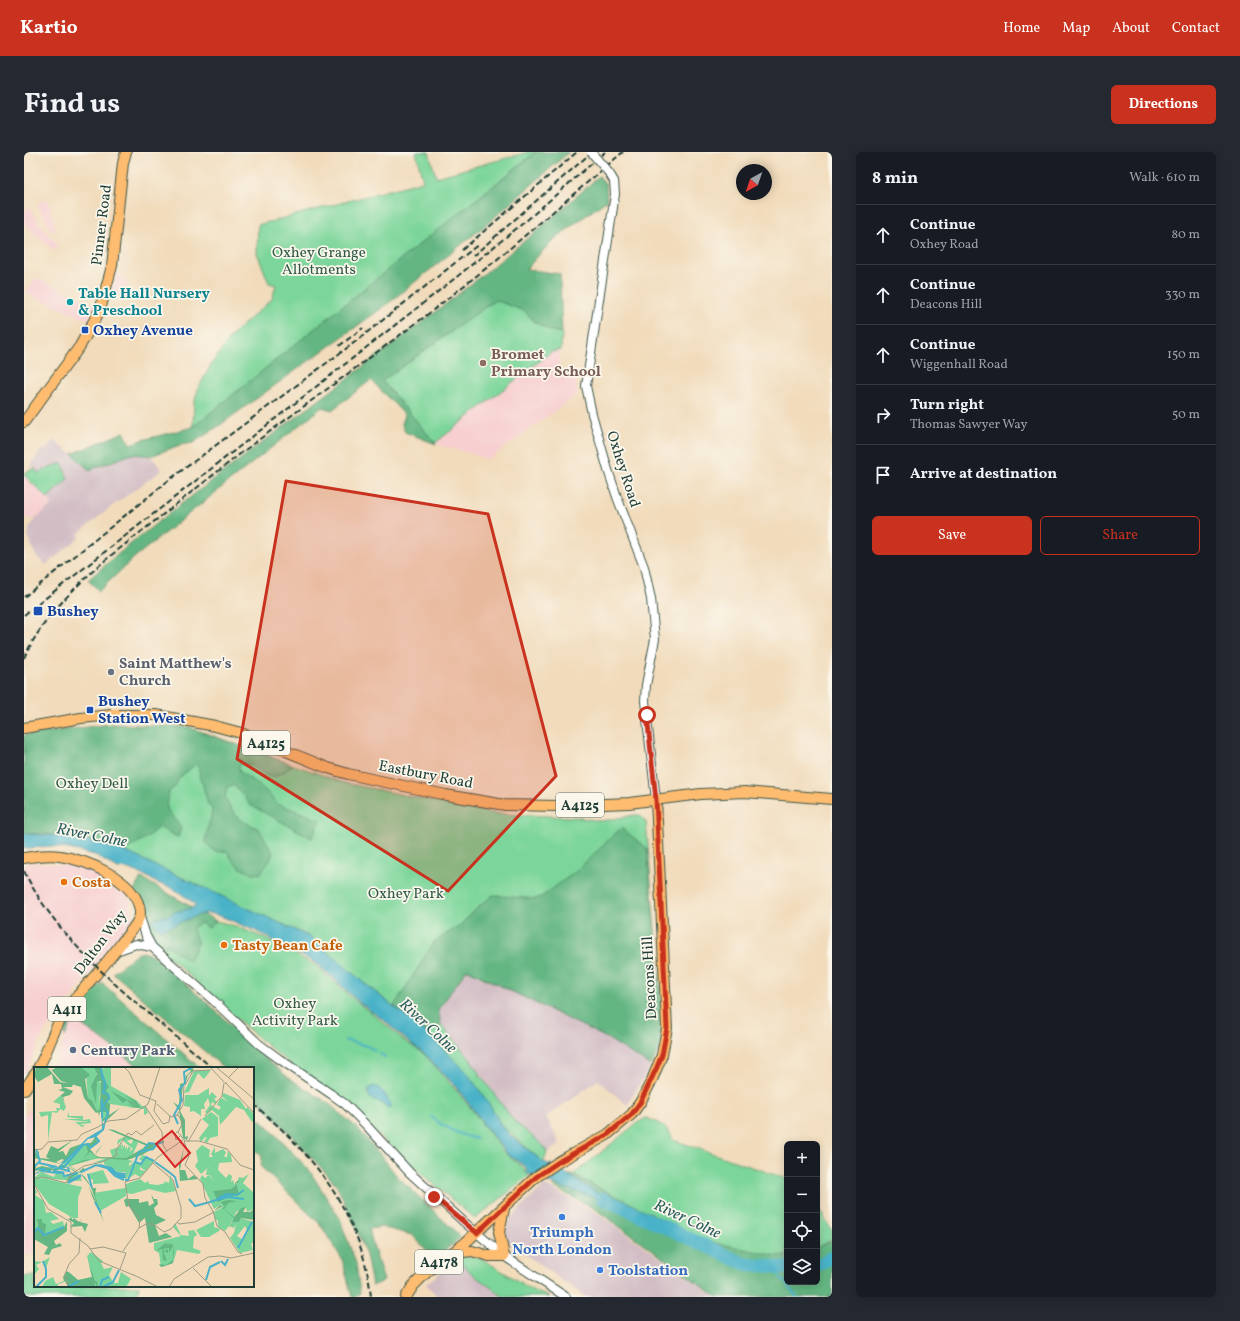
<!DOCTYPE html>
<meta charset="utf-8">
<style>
:root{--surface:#171b24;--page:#242831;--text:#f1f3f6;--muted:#9ea1a6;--line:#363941;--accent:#c8321e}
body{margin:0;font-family:Vollkorn,serif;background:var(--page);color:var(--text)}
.controls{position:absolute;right:12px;bottom:12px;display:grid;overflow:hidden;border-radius:6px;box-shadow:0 2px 10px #0003}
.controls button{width:36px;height:36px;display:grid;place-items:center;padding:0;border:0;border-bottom:1px solid var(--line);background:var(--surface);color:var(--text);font:20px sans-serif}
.compass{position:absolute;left:712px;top:12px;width:36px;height:36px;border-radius:50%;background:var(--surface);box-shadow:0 2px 10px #0003;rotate:220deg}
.stop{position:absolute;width:12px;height:12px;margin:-9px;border:3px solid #c8321e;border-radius:50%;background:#fff}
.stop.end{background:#c8321e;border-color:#fff;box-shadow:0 1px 4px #0008}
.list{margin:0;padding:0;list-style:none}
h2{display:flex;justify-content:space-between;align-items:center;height:52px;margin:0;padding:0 16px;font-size:17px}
h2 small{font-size:13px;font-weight:400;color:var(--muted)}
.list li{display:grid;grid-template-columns:26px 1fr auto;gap:12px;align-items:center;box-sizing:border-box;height:60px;padding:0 16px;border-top:1px solid var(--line)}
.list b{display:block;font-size:15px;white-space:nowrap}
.list p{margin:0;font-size:13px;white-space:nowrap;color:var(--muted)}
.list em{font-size:13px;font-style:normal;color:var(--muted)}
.actions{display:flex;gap:8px;padding:12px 16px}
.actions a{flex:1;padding:9px 0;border:1px solid var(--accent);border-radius:6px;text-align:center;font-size:14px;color:var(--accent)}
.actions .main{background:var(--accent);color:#fff}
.icon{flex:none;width:22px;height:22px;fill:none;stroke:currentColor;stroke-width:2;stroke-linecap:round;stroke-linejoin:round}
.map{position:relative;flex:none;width:808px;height:1145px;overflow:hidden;border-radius:6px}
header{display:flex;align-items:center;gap:24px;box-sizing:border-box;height:56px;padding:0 20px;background:var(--accent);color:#fff}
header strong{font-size:19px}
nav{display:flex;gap:22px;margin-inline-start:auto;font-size:14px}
.intro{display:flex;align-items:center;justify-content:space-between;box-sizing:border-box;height:96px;padding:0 24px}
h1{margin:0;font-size:28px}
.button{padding:10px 18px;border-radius:6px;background:var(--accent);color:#fff;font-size:14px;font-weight:700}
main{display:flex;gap:24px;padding:0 24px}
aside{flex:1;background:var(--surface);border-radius:6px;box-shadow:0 2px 10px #0003}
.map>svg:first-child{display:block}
.built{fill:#f7cfd0}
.industrial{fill:#d2bdc5}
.green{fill:#7bd59a;stroke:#4d8967}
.forest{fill:#64b682;stroke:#427a5b}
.water{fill:#49b2c8;stroke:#34787e}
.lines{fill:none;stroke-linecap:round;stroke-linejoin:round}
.stream{stroke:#49b2c8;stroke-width:2}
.river{stroke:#49b2c8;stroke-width:13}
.minor-casing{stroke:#3e5548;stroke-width:10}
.major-casing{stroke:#3e5548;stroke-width:12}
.minor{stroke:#fff;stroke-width:8}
.major{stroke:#fdbc6f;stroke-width:10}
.rail{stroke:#1f3d34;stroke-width:2;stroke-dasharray:6 3;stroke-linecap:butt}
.minor-bridge-casing{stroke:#3e5548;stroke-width:10;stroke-linecap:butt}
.minor-bridge{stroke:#fff;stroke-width:8}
.route{stroke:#c8321e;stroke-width:5}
.marked{fill:#c8321e;fill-opacity:0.2;stroke:#c8321e;stroke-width:3;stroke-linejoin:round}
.culture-dot{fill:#0f9aa8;stroke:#fbf7ec;stroke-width:1.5}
.transit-dot{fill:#1a4fb4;stroke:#fbf7ec;stroke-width:1.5}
.education-dot{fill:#8d6e63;stroke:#fbf7ec;stroke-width:1.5}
.worship-dot{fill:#6b7280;stroke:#fbf7ec;stroke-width:1.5}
.food-dot{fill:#e8710a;stroke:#fbf7ec;stroke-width:1.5}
.service-dot{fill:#5c6f8a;stroke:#fbf7ec;stroke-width:1.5}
.shop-dot{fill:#3f7fe0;stroke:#fbf7ec;stroke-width:1.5}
.labels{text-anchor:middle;stroke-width:3.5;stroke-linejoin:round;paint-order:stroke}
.shield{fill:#fbf7ec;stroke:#61756b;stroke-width:1}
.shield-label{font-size:14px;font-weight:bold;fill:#1f3d34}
.street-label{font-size:15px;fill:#1f3d34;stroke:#fbf7ec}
.park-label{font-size:15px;fill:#315b48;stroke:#fbf7ec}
.culture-label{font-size:15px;font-weight:bold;fill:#0d838f;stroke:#fbf7ec;text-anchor:start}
.transit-label{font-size:15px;font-weight:bold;fill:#164399;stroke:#fbf7ec;text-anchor:start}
.education-label{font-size:15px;font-weight:bold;fill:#785e54;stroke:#fbf7ec;text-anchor:start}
.worship-label{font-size:15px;font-weight:bold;fill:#5b616d;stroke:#fbf7ec;text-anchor:start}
.food-label{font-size:15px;font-weight:bold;fill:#c56008;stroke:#fbf7ec;text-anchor:start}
.service-label{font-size:15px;font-weight:bold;fill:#4e5e75;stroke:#fbf7ec;text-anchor:start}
.shop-label{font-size:15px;font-weight:bold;fill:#366cbe;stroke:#fbf7ec}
.water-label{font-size:16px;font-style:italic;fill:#2c6060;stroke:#fbf7ec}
.inset-river{fill:none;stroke:#49b2c8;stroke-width:2}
.inset-road{fill:none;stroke:#9d9c85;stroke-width:1}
.view{fill:#d62828;fill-opacity:0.15;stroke:#d62828;stroke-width:2}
.inset-edge{fill:none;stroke:#1f3d34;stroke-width:2}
</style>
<header>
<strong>Kartio</strong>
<nav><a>Home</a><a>Map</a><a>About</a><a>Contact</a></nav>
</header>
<div class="intro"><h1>Find us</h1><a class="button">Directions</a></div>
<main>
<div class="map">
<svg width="808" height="1145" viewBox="0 0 808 1145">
<rect width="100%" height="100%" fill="#fbf7ec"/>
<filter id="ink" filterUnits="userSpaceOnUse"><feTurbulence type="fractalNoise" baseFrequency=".025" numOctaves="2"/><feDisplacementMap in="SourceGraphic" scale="8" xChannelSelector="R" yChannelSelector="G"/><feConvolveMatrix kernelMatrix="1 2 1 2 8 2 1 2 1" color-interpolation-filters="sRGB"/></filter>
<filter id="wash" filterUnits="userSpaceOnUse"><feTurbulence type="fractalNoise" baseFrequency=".012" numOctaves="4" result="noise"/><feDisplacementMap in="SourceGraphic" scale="16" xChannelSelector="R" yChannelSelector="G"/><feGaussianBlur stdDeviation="0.9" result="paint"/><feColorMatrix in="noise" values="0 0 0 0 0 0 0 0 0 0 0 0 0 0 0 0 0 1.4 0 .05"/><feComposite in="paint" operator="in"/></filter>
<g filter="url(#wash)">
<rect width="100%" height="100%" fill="#f1dbbb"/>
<path class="built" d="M24 47 32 78 27 79 13 51Z
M6 55 14 70 34 93 30 99 0 72V60Z
M92 121 105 133 91 146 87 144Z
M12 126 72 153 64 168 2 141Z
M493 132 538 181 534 224 551 227 554 242 465 307 412 292 358 229Z
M0 323 29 352 11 367 0 366Z
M6 710 41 713 65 717 93 732 106 747 108 769 20 880 0 924V713Z
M49 866 85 894 116 916H29Z
M11 951V1102H0V964Z"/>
<path class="industrial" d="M29 288 48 302 65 318 108 302 127 304 138 318 84 357 54 382 56 385 22 413 12 404 4 384 5 377 11 367 29 352 23 346 44 327 13 321 11 316 7 313 18 297 22 299Z
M442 817 583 886 627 914 603 953 574 928 522 965 536 992 523 1001 519 993 491 970 456 923 447 908 417 873 414 858Z
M520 1033 573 1061 692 1145H562L485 1091 481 1082 487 1066Z
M433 1107 451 1124 479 1145H414L402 1132Z"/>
<path class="green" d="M392 0H405L412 25 505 0H512L372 111 169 275 170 252 174 237 188 211 208 183 248 147 252 133 245 131 233 101 234 73 399 29Z
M471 148 501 159 510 169 525 178 538 181 537 198 527 200 411 291 358 229Z
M38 311 44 327 23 346 0 323V321L11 316 13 321Z
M164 575 320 631 473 662 549 665 578 669 610 663H616L622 670 637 849 627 914 583 886 442 817 414 858 417 873 447 908 456 923 491 970 519 993 523 1001 519 1010 477 973 464 950 396 875 341 832 286 785 100 699 102 689Z
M117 726 192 769 211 774 240 786 291 813 334 851 355 867 382 890 400 902 432 938 457 969 458 973 462 976 479 999 487 1006 500 1016 501 1020 506 1023 451 1067 387 1013 357 985 239 890 133 794 121 777 123 760 110 738Z
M622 966C635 971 644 974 649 988L763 1027V1103L754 1104 722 1099 683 1089 549 1023 613 971Z
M793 1054 808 1079V1086L793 1096Z
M439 1104 455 1105 510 1139 525 1145H480L451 1124 433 1107Z
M0 1124H11V1134H115L113 1145H0Z"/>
<path class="forest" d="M512 0H545L463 72 361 154 189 278 169 291 156 293 127 304 108 302 65 318 48 302 100 280 106 292 118 288 169 275 372 111Z
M575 24 582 33 583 48 529 88 502 117 536 122 538 181 525 178 510 169 501 159 471 148 358 229 412 292 381 280 378 272 381 263 347 228 308 258 298 255 111 405 75 439 64 428C109 388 157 352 205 316 330 220 459 130 575 24Z
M87 572 164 575 269 613C238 640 241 612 217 612L215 615 216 620 238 635 254 652 296 668 288 686 226 653 220 644 210 633 203 635 201 646 206 656 216 668 235 677 249 701 246 708 236 722C218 720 211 714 203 699L192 700 181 690C182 679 187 669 188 657L184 652 173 611 155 626 151 635 145 639 143 657 157 676 154 685 147 682 135 675C130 678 128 682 123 685 115 690 108 694 100 699L75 691 34 683 0 681V583Z
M597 676 623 696 637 849 639 888 627 914 583 886 443 817 414 858 417 873 401 879 370 854 410 790 438 772 453 756 469 743 510 747 517 745 550 721Z
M117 726 192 769 185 776 176 771 168 776 174 791 165 809 144 794 135 796 121 777 123 760 110 738Z
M119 800 130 804 190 857 231 897 266 927 304 951 331 974 355 1001 373 1024 437 1085 411 1107 388 1083 357 1075 345 1077 351 1100 360 1129 348 1134 342 1103 333 1078 312 1032 229 942V916H200L89 821 113 802Z
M78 831 176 916H116L49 866 41 885C35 869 66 841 78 831Z
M229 962 244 975 285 1018 315 1065 332 1111 336 1141 331 1145H328L318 1107 296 1072 237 1015 238 1004 229 997Z
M544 1023H548L683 1089 753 1104 763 1103V1130H793V1096L808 1088V1145H693L574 1059 528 1034H534L592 1052Z"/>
<path class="water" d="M2 680 4 682 47 685 75 691 100 699 286 785 341 832 396 875 441 918 464 950 477 973 487 984 518 1009 538 1018 544 1023 594 1053 522 1030 503 1021 502 1015 483 1002 462 975 459 973 458 969 431 934 401 902 387 892 358 867 336 851 292 811 232 779 199 765 189 762 182 761 169 765 137 778 128 769 133 766 143 764 150 760 165 757 171 754V752L159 743 146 735 133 731 122 724 102 716 94 717 71 703 45 697 25 694 0 697V681Z
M349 934C359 936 363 946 368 954L365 956 345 945 344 940 346 936Z"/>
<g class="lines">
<path class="stream" d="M321 888 343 894 352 899
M356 902 361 905
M407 965C421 976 435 983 453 987
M748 1115 773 1145"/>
<path class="river" d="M578 1046 721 1112 763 1116
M793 1114 808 1105"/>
</g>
</g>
<g filter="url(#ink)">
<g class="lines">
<defs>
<path id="minor" d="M585 21 590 29 591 42 562 234 568 262 584 318 593 345 620 415 627 447 631 487 622 533 621 549 632 648
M116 765 122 784 128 795
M92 799 112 792 128 795 190 849 235 892 254 906 307 942 321 952 343 974 386 1021 440 1070 480 1104 542 1145"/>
<path id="major" d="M0 270 56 194 76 158 88 114 99 11 102 0
M0 576 57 566 88 563H132L191 574 217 581 304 616 324 622 422 643 481 653 533 654 605 651 677 642 721 640 808 647
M0 706C12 704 24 702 36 704 62 708 107 726 115 754 116 758 117 762 115 766 111 776 102 784 96 793 79 816 59 836 42 858 29 876 25 898 14 916
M0 938 11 922
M430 1101 448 1099 465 1104H480L475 1080 480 1057
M382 1145 389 1134 402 1121 441 1091 512 1025 536 1009 583 983 608 962 617 949 628 928 638 903 643 876 632 648"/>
</defs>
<use href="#minor" class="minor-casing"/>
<use href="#major" class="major-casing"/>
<use href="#minor" class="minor"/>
<use href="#major" class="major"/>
<path class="rail" d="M438 98 553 0
M449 104 568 0
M315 194 339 176
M0 445 145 328 331 190 455 92
M0 463 430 127 503 68 581 0
M0 506C17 468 53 432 85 405L221 298 399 166 470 110 599 0
M0 719C39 800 123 857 188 916
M229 952C290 1002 339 1064 347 1145"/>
<defs>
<path id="minor-bridge" d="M567 0 585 21"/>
</defs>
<use href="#minor-bridge" class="minor-bridge-casing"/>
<use href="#minor-bridge" class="minor-bridge"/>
</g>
</g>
<g class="lines" filter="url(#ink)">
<path class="route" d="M410 1045 453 1081 512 1025 536 1009 583 983 608 962 617 949 633 915 638 903 643 876 632 648 623 563"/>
</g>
<path class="marked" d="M262 329 464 362 532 624 424 739 213 607Z"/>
<circle class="culture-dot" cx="46" cy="150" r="4"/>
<g class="transit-dot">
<rect x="57" y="174" width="8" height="8" rx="2"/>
<rect x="9" y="454" width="10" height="10" rx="2"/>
<rect x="62" y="554" width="8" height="8" rx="2"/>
</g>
<circle class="education-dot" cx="459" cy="211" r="4"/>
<circle class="worship-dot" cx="87" cy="520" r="4"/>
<g class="food-dot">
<circle cx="40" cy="730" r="4"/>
<circle cx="200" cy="793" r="4"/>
</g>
<circle class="service-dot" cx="49" cy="898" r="4"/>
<g class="shop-dot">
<circle cx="538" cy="1065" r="4"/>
<circle cx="576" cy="1118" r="4"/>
</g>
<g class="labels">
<g class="shield">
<rect x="218" y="579" width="48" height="24" rx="3"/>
<rect x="532" y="641" width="48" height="24" rx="3"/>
<rect x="24" y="845" width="38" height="24" rx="3"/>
<rect x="391" y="1098" width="48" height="24" rx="3"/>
</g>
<g class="shield-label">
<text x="242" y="596">A4125</text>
<text x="556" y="658">A4125</text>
<text x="43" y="862">A411</text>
<text x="415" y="1115">A4178</text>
</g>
<g class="street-label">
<text transform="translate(77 73) rotate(-83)" y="5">Pinner Road</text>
<text transform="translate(600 317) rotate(72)" y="5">Oxhey Road</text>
<text transform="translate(402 622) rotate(11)" y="5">Eastbury Road</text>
<text transform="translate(76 790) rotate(-53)" y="5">Dalton Way</text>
<text transform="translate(625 826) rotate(-93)" y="5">Deacons Hill</text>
</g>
<g class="park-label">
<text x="295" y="105">Oxhey Grange<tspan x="295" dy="17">Allotments</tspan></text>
<text x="68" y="636">Oxhey Dell</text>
<text x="382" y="746">Oxhey Park</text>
<text x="271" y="856">Oxhey<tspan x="271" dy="17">Activity Park</tspan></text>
</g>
<g class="culture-label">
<text x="54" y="146">Table Hall Nursery<tspan x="54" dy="17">&amp; Preschool</tspan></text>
</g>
<g class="transit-label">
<text x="69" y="183">Oxhey Avenue</text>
<text x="23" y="464">Bushey</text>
<text x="74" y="554">Bushey<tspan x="74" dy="17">Station West</tspan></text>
</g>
<g class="education-label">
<text x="467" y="207">Bromet<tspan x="467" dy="17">Primary School</tspan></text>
</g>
<g class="worship-label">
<text x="95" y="516">Saint Matthew's<tspan x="95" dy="17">Church</tspan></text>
</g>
<g class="food-label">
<text x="48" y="735">Costa</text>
<text x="208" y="798">Tasty Bean Cafe</text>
</g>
<g class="service-label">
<text x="57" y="903">Century Park</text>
</g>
<g class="shop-label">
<text x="538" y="1085">Triumph<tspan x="538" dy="17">North London</tspan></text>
<text x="584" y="1123" text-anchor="start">Toolstation</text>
</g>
<g class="water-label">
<text transform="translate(68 682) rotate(11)" y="6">River Colne</text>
<text transform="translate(405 873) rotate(43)" y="6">River Colne</text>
<text transform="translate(664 1066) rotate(25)" y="6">River Colne</text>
</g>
</g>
<g transform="translate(10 915)">
<rect width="220" height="220" fill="#f1dbbb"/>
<path d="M47 0H60L63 4 62 11 68 17 64 39 70 15 67 2 77 0V19L102 33 108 39H112L114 46 110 48V42L76 37 75 48 68 52 67 45 63 44 58 33 54 31 52 7ZM177 3 170 12 164 6 155 25 150 26 160 4ZM175 21V29L178 25 183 30 180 32 183 35 181 37 178 35 177 38 185 43 187 40 183 38 186 32 188 31 194 35 188 29 189 26 194 28 206 33 212 42 213 40 220 47V53L218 55 210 43 197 38 202 40 186 58 185 49 178 43 173 47 171 45 176 38 174 31 170 37 171 42H167V49L160 44 156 45V40L150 39 151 28H164ZM27 28 32 40 30 44 26 42 23 46 18 45 14 74V48L7 50 5 45 23 44 22 41H26V37L19 35ZM35 45V49H49V53L56 52 57 56 46 57 51 59 48 60 41 55H55L29 52H48L33 50ZM177 45 184 50V69L176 71 173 76 170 74 173 71 171 70 167 75 165 71 175 58 168 52ZM92 69 98 72 93 74 97 77 100 72 104 76 98 89 89 92 99 94 95 96V99L102 93 92 113 91 105H84V109L83 104 70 97V94L68 95 59 96 76 90 79 92 76 83 85 80 88 75 87 81 90 82 87 80 89 77V80L91 78V82L93 79V83L95 79 97 82 95 85 99 82 101 78 99 82 88 73 83 78 84 73ZM54 77 56 85 65 91 35 99 29 97 47 78ZM168 78 176 83 175 90H179L177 87 181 80V86L189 82 192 85 190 90H193L194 84 197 88 198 95 185 96 184 103 192 111 195 107 198 109 197 115 199 113 201 119 197 123 181 124 184 134 193 130 185 131 190 127 198 126 195 129 198 130 205 110 209 111 215 107 209 116 220 126V142L213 145 212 140 202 145 200 150 202 154H198L196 159 199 155H205L207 151 220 155V175L217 177 219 183 206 186 196 171 200 166 202 157 200 161 195 159 191 164 184 160V153L181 154 180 145 189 140 185 136 186 138 180 142 166 112 168 108 171 111 175 108 180 114 176 108H172L173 102 177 98 167 107 161 99 164 94 162 84ZM211 159 214 165 209 173 203 169ZM109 88 120 94 112 104 106 100V103L112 104 106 110 101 107 94 112 102 95 106 97 109 95 105 92ZM69 103 75 116 59 117V112L56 113 53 107ZM7 105 20 110 22 106 18 107 19 105 29 106 30 109 44 106 48 114 0 111ZM136 108 142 124 131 126 115 122 98 127 92 126V129L66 144 59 126 91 121 92 117 106 112 111 116 114 114 115 117 124 118 131 116 130 114 135 116ZM8 111 48 120 44 131V151H39L15 137 0 117V112ZM0 120 3 125 1 128 10 134 12 146 17 145 25 152 16 154 19 157 29 154 30 160 11 167 10 161 3 155 4 161 0 164ZM180 154V160L186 162 185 164 175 170H167L162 163ZM141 156 147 168 155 169 154 164 160 163 163 168 160 170 159 181 167 184 165 187 143 183 139 196 127 200 125 186 120 183V176L147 169 139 160ZM57 185 69 194 67 196 70 202 79 200 75 208 80 216H84L87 205 97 212 92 220 64 219 61 215 62 220H34L32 214 24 217V220H8L11 214 19 210 22 217 30 214 35 205 44 213 58 210 53 189ZM16 190 12 201 8 195 2 198 5 202 0 208V194L8 195Z" fill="#7bd59a" fill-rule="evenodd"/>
<path d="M2 0H13L26 15 39 17 38 20H29L39 24 36 28 29 30 31 37 27 28 31 25 24 23 28 22 27 17H20L18 7 4 15 0 9ZM15 0 18 3 23 0H47L56 8 51 12 54 31 58 33 63 44 66 42 67 14H63L62 37 57 19 63 7 60 0H67L70 14 75 20 72 23 76 33 71 34 76 37 75 48 86 41 70 56 72 52 68 55V52L73 49 72 45H66L65 49 64 45 62 46 50 31 47 20 27 14ZM153 0H163L158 1 160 3 154 8 151 17 149 18 146 44 151 53V70L154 69 153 73 149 71 145 43 139 35 145 39 146 17 150 16 152 9 157 4ZM77 24 102 37 90 28 102 34 107 41 93 40H100L92 37 104 39 96 37 93 33 89 36ZM73 62 80 63 87 66 113 77 129 75 108 88 93 93 61 91 36 99 45 105 49 101 51 102 46 106 51 110 58 121H62L61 129 70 155 58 129 55 119 63 137 57 120 46 106 35 99 50 93 64 91 56 85 49 92 54 85 52 78 58 75 61 70 65 74 56 82 61 88 63 84 69 77 61 88 65 90 92 91 113 79ZM39 73 24 85 29 84 32 89 36 81 47 77 31 95 26 96 30 93 28 92 22 95 27 97 0 91 2 82V87L5 84V91L16 92 12 90 17 79 24 82ZM150 81 146 103H151L154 112 160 108 164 112 146 114 145 98ZM28 97 38 102 44 106 35 113 46 108 45 112 33 116 36 106 41 105 34 100 20 104 14 102V105L0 103 2 98V101L8 99 21 102ZM205 113 204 116H202L205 127 198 129 201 131 194 130 184 135 189 141 197 134 190 139 187 135 194 133 203 134 195 136 190 142 200 150 207 141 212 140 209 145H216L220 142V153L207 151 205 155H199L195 162 200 151 187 140 180 144 186 138 184 135 180 138 184 135 179 124 197 122 201 119V116ZM92 126 93 132H105V136L114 134 115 139 120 136 117 127 120 132H123L124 137 120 141 122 148 132 153 121 158 125 169 132 166 138 170 115 176 111 151 105 156 95 139 92 140 90 133 93 131ZM34 148 38 151V153L40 151 45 155 47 152 46 155 54 157 51 165 48 159 36 160 40 156 34 152 37 151ZM3 152H8V156L12 157 11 167 30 160 33 154V164L20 174 22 178 26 176 28 179 18 182 15 188 10 187 14 180 0 172V164L4 161ZM137 175 139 178 140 185 139 196 131 199 127 200 125 197 132 198 139 193V179L135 186V181L128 182 131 184 134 182V186L129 184 133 194 129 193 128 182 122 184 130 177 133 176 134 179 135 176 138 178ZM55 197 61 214H63L64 219 69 220H62L61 215V220H34L31 214 24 217 30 214 29 210 33 204 44 213 58 210Z" fill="#64b682"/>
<path d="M68 0 69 17 72 19 70 25 69 18V23L67 29 69 61V57L72 54 70 63 62 70 54 72 32 95 23 101 28 100 21 103 32 105 25 107 6 105 0 108 3 105 8 104 5 102 0 105 4 101H12L13 104 10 105H13L14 102H16L18 105 21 102 14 100 15 99 23 101 53 71 68 62 67 30 69 20 66 2ZM66 97 78 100 83 105 91 106 92 111 86 112 73 101 64 98Z" fill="#49b2c8"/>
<path class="inset-river" d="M67 4 72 18 69 26 74 27 75 31 69 39 74 46 71 55M68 51V32M144 57 140 48 148 33 145 23 151 16 150 5 159 0M110 82 115 76 123 77M101 95 107 97 112 90 120 94M121 95 135 105M5 96 23 100M0 100 6 94 2 82M26 100 31 99 49 78 54 77 56 81 63 76 65 74 61 69M24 101 35 104 34 100M23 105 29 106 30 109 44 106M47 105 62 98 73 101 81 109 90 113M135 105 141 110 144 121M54 107 58 121M91 113H94L105 85 119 82 124 76 130 75M35 114 47 108M34 116 47 109M155 132 161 139 176 135M183 132 192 127 203 128 210 123M183 133 194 130 210 132M61 135 67 146M176 135 197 128M0 165 4 161 10 168 30 160M204 181 218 155M187 194 191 198 194 192M172 213 176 200 186 195M2 220 12 210V202L9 194M34 220 45 214M66 220 68 213 75 210M69 220 79 215 85 203"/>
<path class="inset-road" d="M90 0 95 5 106 28 114 31M176 0 190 15M182 0 220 32M195 10 205 0M192 17 191 15 220 46M151 18 159 4 176 3M114 31 122 34 120 44 129 57 135 55 136 48M123 37 137 50 144 48M111 39 128 65 129 78 133 84M143 48 149 38 150 19M144 48 149 56 144 65 151 74H165L193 82 206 98 220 103M171 49 188 29 190 16M64 60 74 54 92 52 114 37 126 0M144 64 141 67 142 73 146 69M150 74 155 89 151 98 169 117 171 131 180 146M154 75 167 52M0 83 8 82 14 75 43 73 48 67 64 60M68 95 83 88 82 83 94 66 98 68 102 64 107 68 120 58M0 112 9 110 32 116 36 108 50 99 68 95M0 117 14 142 37 155V166L54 179 65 194 102 209M179 144 183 159 191 165 204 185 208 187M143 155 145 157 161 155 180 145M105 161 112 157H119L130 165 137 162 147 151V140L139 113 119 96M56 182 69 180 92 186 86 202M89 184 105 161 106 152 95 139 91 115 106 111 124 90 149 73M159 201 178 220M102 209 124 220M34 220 31 207 35 197 45 186 46 171M135 220 140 212 174 190 186 189 197 191 220 186"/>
<path class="view" d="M138 64 156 86 141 100 122 77Z"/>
<rect width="220" height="220" class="inset-edge"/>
</g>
</svg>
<div class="controls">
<button>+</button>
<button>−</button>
<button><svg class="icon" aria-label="locate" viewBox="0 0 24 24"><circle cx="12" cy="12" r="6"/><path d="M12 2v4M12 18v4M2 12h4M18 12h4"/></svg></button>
<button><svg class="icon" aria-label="layers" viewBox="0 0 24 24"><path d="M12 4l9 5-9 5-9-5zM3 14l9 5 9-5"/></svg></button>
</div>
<svg class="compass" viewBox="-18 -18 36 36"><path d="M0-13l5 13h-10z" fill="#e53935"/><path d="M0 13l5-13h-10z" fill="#9ea1a6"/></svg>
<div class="stop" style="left:623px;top:563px"></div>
<div class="stop end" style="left:410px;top:1045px"></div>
</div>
<aside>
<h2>8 min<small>Walk · 610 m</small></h2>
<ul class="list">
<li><svg class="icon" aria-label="ahead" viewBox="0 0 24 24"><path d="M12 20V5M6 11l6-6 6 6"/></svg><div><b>Continue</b><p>Oxhey Road</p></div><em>80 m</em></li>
<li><svg class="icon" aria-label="ahead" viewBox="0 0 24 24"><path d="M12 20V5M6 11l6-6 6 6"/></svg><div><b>Continue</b><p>Deacons Hill</p></div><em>330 m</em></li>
<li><svg class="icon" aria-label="ahead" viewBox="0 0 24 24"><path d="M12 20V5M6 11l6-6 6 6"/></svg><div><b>Continue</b><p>Wiggenhall Road</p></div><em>150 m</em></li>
<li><svg class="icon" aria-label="right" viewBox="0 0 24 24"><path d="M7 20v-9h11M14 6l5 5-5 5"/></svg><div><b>Turn right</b><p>Thomas Sawyer Way</p></div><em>50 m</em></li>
<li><svg class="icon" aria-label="arrive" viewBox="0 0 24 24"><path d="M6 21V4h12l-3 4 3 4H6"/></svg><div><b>Arrive at destination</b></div></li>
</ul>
<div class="actions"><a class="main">Save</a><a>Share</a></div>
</aside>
</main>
